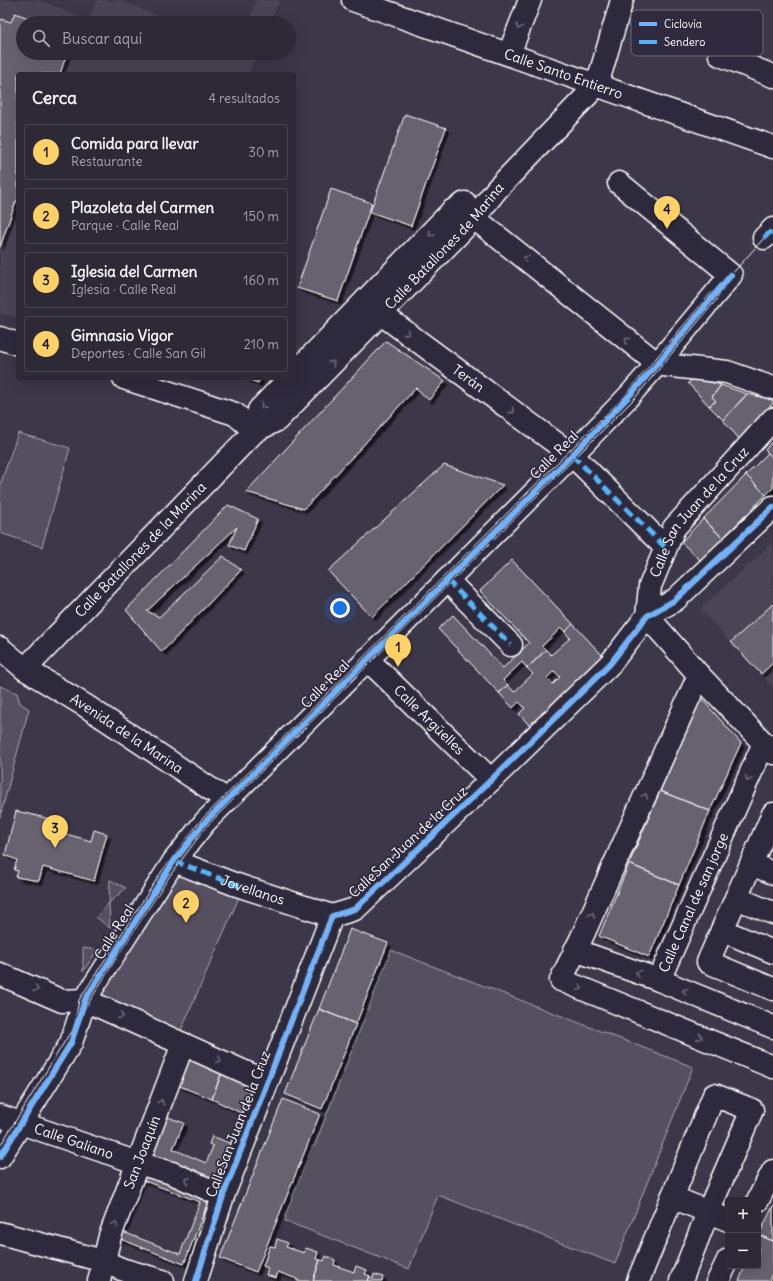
<!DOCTYPE html>
<html lang="es">
<meta charset="utf-8">
<style>
:root{--surface:#2d2937;--page:#35313f;--text:#f1f3f6;--muted:#a7a6ad;--line:#484552;--accent:#ffd166}
body{margin:0;font-family:Delius,sans-serif;background:var(--page);color:var(--text)}
.controls{position:absolute;right:12px;bottom:12px;display:grid;overflow:hidden;border-radius:4px;box-shadow:0 4px 16px #0002}
.controls button{width:36px;height:36px;display:grid;place-items:center;padding:0;border:0;border-bottom:1px solid var(--line);background:var(--surface);color:var(--text);font:20px sans-serif}
.you{position:absolute;left:340px;top:608px;width:14px;height:14px;margin:-10px;border:3px solid #fff;border-radius:50%;background:#1a73e8;box-shadow:0 0 0 6px #1a73e833}
.badge{display:grid;place-items:center;width:26px;height:26px;border-radius:50%;background:var(--accent);color:#111;font-size:13px;font-weight:700}
.pin{position:absolute;translate:-50% -33px;filter:drop-shadow(0 1px 2px #0008)}
.pin::after{content:'';position:absolute;top:21px;width:14px;height:12px;background:inherit;clip-path:polygon(0 0,100% 0,50% 100%)}
.list{margin:0;padding:0;list-style:none}
h2{display:flex;justify-content:space-between;align-items:center;height:52px;margin:0;padding:0 16px;font-size:17px}
h2 small{font-size:13px;font-weight:400;color:var(--muted)}
.list li{display:grid;grid-template-columns:26px 1fr auto;gap:12px;align-items:center;box-sizing:border-box;height:56px;margin:0 8px 8px;padding:0 8px;border:1px solid var(--line);border-radius:4px}
.list b{display:block;font-size:15px;white-space:nowrap}
.list p{margin:0;font-size:13px;white-space:nowrap;color:var(--muted)}
.list em{font-size:13px;font-style:normal;color:var(--muted)}
.icon{flex:none;width:22px;height:22px;fill:none;stroke:currentColor;stroke-width:2;stroke-linecap:round;stroke-linejoin:round}
.map{position:relative;flex:none;width:773px;height:1281px;overflow:hidden}
.search{position:absolute;background:var(--surface);box-shadow:0 4px 16px #0002;left:16px;top:16px;width:280px;height:44px;display:flex;align-items:center;gap:10px;box-sizing:border-box;padding:0 14px;border-radius:22px;color:var(--muted);font-size:15px}
.panel{position:absolute;background:var(--surface);box-shadow:0 4px 16px #0002;left:16px;top:72px;width:280px;height:308px;border-radius:4px}
.map>svg:first-child{display:block}
.built{fill:#494455}
.green{fill:#555060;stroke:#aaa8b0}
.building{fill:#666270;stroke:#fff;fill-rule:evenodd;filter:url(#shadow)}
.lines{fill:none;stroke-linecap:round;stroke-linejoin:round}
.minor-casing{stroke:#fff;stroke-width:25}
.minor{stroke:#2f2a3d;stroke-width:22}
.tram{stroke:#fff;stroke-width:1}
.quiet{stroke:#56b5f8;stroke-width:5;stroke-dasharray:10 5;stroke-linecap:butt}
.cycleway-casing{stroke:#2f2a3d;stroke-width:8}
.cycleway{stroke:#73b2f8;stroke-width:6}
.oneway{stroke:#6d6a77}
.labels{text-anchor:middle;stroke-width:3.5;stroke-linejoin:round;paint-order:stroke}
.street-label{font-size:14px;fill:#fff;stroke:#2f2a3d}
.key{fill:#2f2a3d;stroke:#6d6a77;stroke-width:1}
.key-label{font-size:11px;fill:#fff}
</style>
<div class="map">
<svg width="773" height="1281" viewBox="0 0 773 1281">
<defs>
<filter id="shadow"><feDropShadow dx="3.5" dy="3.5" stdDeviation="0" flood-color="#0009"/></filter>
</defs>
<rect width="100%" height="100%" fill="#3c3749"/>
<filter id="ink" filterUnits="userSpaceOnUse"><feTurbulence type="fractalNoise" baseFrequency=".025" numOctaves="2"/><feDisplacementMap in="SourceGraphic" scale="8" xChannelSelector="R" yChannelSelector="G"/><feConvolveMatrix kernelMatrix="1 2 1 2 8 2 1 2 1" color-interpolation-filters="sRGB"/></filter>
<g filter="url(#ink)">
<path class="built" d="M0 0H39L88 20 97 0H119L176 23H23V53H257L248 74H18V319L0 313Z
M256 0H280L270 23H248Z
M773 542V688L700 609Z"/>
<path class="green" d="M18 433 70 448 42 547 0 533V485Z
M0 686 17 693 20 703 29 709 0 817Z
M178 866 243 888 179 1035 96 1002Z
M110 880 126 888 109 903 110 928 96 917 109 903Z
M83 948 97 950 83 972Z
M391 950 693 1067 615 1264 438 1195 409 1269 285 1221 286 1217 285 1216 312 1146 314 1147Z"/>
<path class="building" d="M15 13 42 23H23V53H67L60 74H18V202L16 201 0 247V19L11 22Z
M405 114 446 128 411 226 370 212Z
M331 189 372 203 338 301 297 288Z
M386 341 445 381 429 400 416 388 304 509 246 492Z
M245 378H261L258 383Z
M694 378 721 385 712 397 716 401 709 406 688 383Z
M721 385 747 394 723 420 709 406 716 401 712 397Z
M747 394 773 400V403L740 440 723 420Z
M773 440V458L765 450Z
M768 453 773 458V488L766 495 746 475Z
M444 465 503 485 372 617 328 571Z
M746 475 766 495 723 538 703 519Z
M228 505 258 519 244 551 229 545 237 527 147 611 159 617 223 556 241 570 162 652 126 610Z
M703 519 723 538 701 561 681 542Z
M512 560 573 624 565 632 561 628 542 646 546 650 527 668 522 662 503 680 508 685 499 693 438 629 453 615 503 668 529 643 480 591Z
M773 604V663L761 674 731 642Z
M573 624 604 657 530 726 519 714 525 708 519 702 513 708 499 693 508 685 514 692 533 674 527 668 546 650 551 655 570 638 565 632ZM554 671 560 677 553 684 547 678Z
M701 698 741 743 710 811 660 791Z
M660 791 710 811 679 885 629 864Z
M16 811 54 820 52 830 91 841 94 830 107 834 94 881 43 867 39 881 16 877 18 871 14 870 17 860 5 855Z
M629 864 679 885 649 957 599 936Z
M350 929 388 943 356 1024 319 1009Z
M319 1009 356 1024 322 1109 285 1094Z
M189 1055 223 1069 212 1099 177 1085Z
M223 1069 254 1082 241 1113 212 1099Z
M283 1099 320 1114 256 1272 220 1258Z
M165 1116 184 1123 173 1149 206 1163 213 1146 209 1144 212 1136 232 1144 216 1186 148 1160Z
M143 1173 209 1199 184 1264 118 1238Z
M142 1180 200 1202 180 1254 123 1232Z
M773 1206V1241L759 1235Z
M759 1235 773 1241V1271L769 1281H739L745 1266H758Z
M277 1239 288 1243 286 1247 304 1253 306 1248 318 1252 316 1259 320 1260 313 1281H297V1279L278 1272 276 1278 266 1275 268 1268 263 1266 270 1246 275 1247Z
M326 1256 335 1260 334 1265 354 1272 356 1266 367 1270 365 1274 370 1276 368 1281H313L320 1260 324 1261Z
M374 1274 383 1277 382 1281H368L370 1276 373 1279Z"/>
<g class="lines">
<defs>
<g id="minor">
<path id="s1" d="M353 0 773 147"/>
<path d="M509 54 530 0"/>
<path d="M720 55 773 76"/>
<path d="M452 211 463 213 474 218 654 361 663 365 727 372 773 388"/>
<path d="M764 238 773 229"/>
<path id="s2" d="M366 300 380 313 572 455 665 547"/>
<path d="M0 338 18 344"/>
<path d="M294 374 452 211 465 203"/>
<path id="s3" d="M290 378 259 410 255 431 277 420 474 218 497 189 597 85 622 0"/>
<path d="M447 580 511 645"/>
<path id="s4" d="M647 616 650 586 674 528 773 419"/>
<path d="M647 616 699 675 773 753"/>
<path id="s5" d="M0 648 25 669 86 706 227 800"/>
<path id="s6" d="M367 659 491 780"/>
<path id="s7" d="M25 669 255 431 235 414 124 378"/>
<path d="M699 675 581 939 561 980 773 1067"/>
<path d="M773 814 708 962 773 989"/>
<path id="s8" d="M174 861 234 884 332 916"/>
<path d="M751 864 773 873"/>
<path d="M736 898 773 913"/>
<path d="M722 930 773 952"/>
<path id="s9" d="M575 950 659 980 764 743"/>
<path d="M0 974 62 1001 85 1000 267 1082"/>
<path d="M659 980 773 1027"/>
<path id="s10" d="M0 1116 138 1163 172 1173 223 1196"/>
<path d="M0 1157 71 1043 85 1000 93 987 174 861 205 822 572 455 629 396 658 363 731 275 619 183"/>
<path d="M672 1197 728 1220"/>
<path d="M758 1200 773 1171"/>
<path d="M0 1233 103 1261 121 1269 163 1281"/>
<path id="s11" d="M99 1281 110 1236 183 1044"/>
<path d="M196 1281 223 1196 332 916 355 909 491 780 610 664 647 616 675 600 773 507"/>
<path d="M638 1281 714 1095 752 1110 708 1212 681 1281"/>
<path d="M718 1281 728 1260"/>
</g>
</defs>
<use href="#minor" class="minor-casing"/>
<use href="#minor" class="minor"/>
<path class="tram" d="M75 1021 79 1000 162 871 201 820 625 395 710 294 731 275 764 238 773 231
M0 1146 117 957 171 874 206 827 634 399 717 299 731 275"/>
<path class="quiet" d="M764 238 773 229
M572 455 665 547
M447 580 511 645
M174 861 234 884 245 887"/>
<defs>
<path id="cycleway" d="M0 1157 71 1043 85 1000 93 987 174 861 205 822 572 455 629 396 658 363 731 275
M196 1281 223 1196 332 916 355 909 491 780 610 664 647 616 675 600 773 507"/>
</defs>
<use href="#cycleway" class="cycleway-casing"/>
<use href="#cycleway" class="cycleway"/>
</g>
<defs><path id="oneway-chevron" d="M-2-3.5L2.5 0L-2 3.5" fill="none" stroke-width="1.6" stroke-linecap="round" stroke-linejoin="round"/></defs>
<g class="oneway">
<use href="#oneway-chevron" transform="translate(519 27) rotate(111)"/>
<use href="#oneway-chevron" transform="translate(431 234) rotate(134)"/>
<use href="#oneway-chevron" transform="translate(526 258) rotate(-141)"/>
<use href="#oneway-chevron" transform="translate(407 333) rotate(37)"/>
<use href="#oneway-chevron" transform="translate(627 340) rotate(-141)"/>
<use href="#oneway-chevron" transform="translate(332 363) rotate(-46)"/>
<use href="#oneway-chevron" transform="translate(263 406) rotate(131)"/>
<use href="#oneway-chevron" transform="translate(512 411) rotate(37)"/>
<use href="#oneway-chevron" transform="translate(748 779) rotate(114)"/>
<use href="#oneway-chevron" transform="translate(645 796) rotate(-66)"/>
<use href="#oneway-chevron" transform="translate(592 915) rotate(-66)"/>
<use href="#oneway-chevron" transform="translate(638 973) rotate(-160)"/>
<use href="#oneway-chevron" transform="translate(580 988) rotate(22)"/>
<use href="#oneway-chevron" transform="translate(36 989) rotate(24)"/>
<use href="#oneway-chevron" transform="translate(685 991) rotate(-158)"/>
<use href="#oneway-chevron" transform="translate(121 1016) rotate(24)"/>
<use href="#oneway-chevron" transform="translate(700 1037) rotate(22)"/>
<use href="#oneway-chevron" transform="translate(219 1060) rotate(25)"/>
<use href="#oneway-chevron" transform="translate(161 1102) rotate(-69)"/>
<use href="#oneway-chevron" transform="translate(187 1180) rotate(-155)"/>
<use href="#oneway-chevron" transform="translate(115 1224) rotate(-69)"/>
</g>
</g>
<g class="labels">
<g class="street-label">
<text dy="5" stroke="none"><textPath href="#s1" startOffset="223">Calle Santo Entierro</textPath></text>
<text dy="5" stroke="none"><textPath href="#s3" startOffset="332">Calle Batallones de Marina</textPath></text>
<text dy="5" stroke="none"><textPath href="#s2" startOffset="129">Terán</textPath></text>
<text transform="translate(554 455) rotate(-45)" y="5">Calle Real</text>
<text dy="5" stroke="none"><textPath href="#s4" startOffset="120">Calle San Juan de la Cruz</textPath></text>
<text dy="5" stroke="none"><textPath href="#s7" startOffset="166">Calle Batallones de la Marina</textPath></text>
<text transform="translate(325 684) rotate(-45)" y="5">Calle Real</text>
<text dy="5" stroke="none"><textPath href="#s6" startOffset="87">Calle Argüelles</textPath></text>
<text dy="5" stroke="none"><textPath href="#s5" startOffset="153">Avenida de la Marina</textPath></text>
<text transform="translate(408 842) rotate(-43)" y="5">CalleSan Juan de la Cruz</text>
<text dy="5" stroke="none"><textPath href="#s8" startOffset="84">Jovellanos</textPath></text>
<text dy="5" stroke="none"><textPath href="#s9" startOffset="174">Calle Canal de san jorge</textPath></text>
<text transform="translate(114 932) rotate(-58)" y="5">Calle Real</text>
<text transform="translate(238 1124) rotate(-69)" y="5">CalleSan Juan de la Cruz</text>
<text dy="5" stroke="none"><textPath href="#s10" startOffset="78">Calle Galiano</textPath></text>
<text dy="5" stroke="none"><textPath href="#s11" startOffset="136">San Joaquín</textPath></text>
</g>
</g>
<rect x="631" y="10" width="132" height="46" rx="6" class="key"/>
<rect x="639" y="22" width="18" height="4" fill="#73b2f8"/>
<rect x="639" y="40" width="18" height="4" fill="#56b5f8"/>
<g class="key-label">
<text x="664" y="28">Ciclovía</text>
<text x="664" y="46">Sendero</text>
</g>
</svg>
<div class="controls">
<button>+</button>
<button>−</button>
</div>
<div class="you"></div>
<div class="pin badge" style="left:398px;top:667px">1</div>
<div class="pin badge" style="left:186px;top:923px">2</div>
<div class="pin badge" style="left:55px;top:848px">3</div>
<div class="pin badge" style="left:667px;top:229px">4</div>
<div class="search"><svg class="icon" aria-label="search" viewBox="0 0 24 24"><circle cx="10" cy="10" r="6"/><path d="M15 15l6 6"/></svg>Buscar aquí</div>
<section class="panel">
<h2>Cerca<small>4 resultados</small></h2>
<ul class="list">
<li><span class="badge">1</span><div><b>Comida para llevar</b><p>Restaurante</p></div><em>30 m</em></li>
<li><span class="badge">2</span><div><b>Plazoleta del Carmen</b><p>Parque · Calle Real</p></div><em>150 m</em></li>
<li><span class="badge">3</span><div><b>Iglesia del Carmen</b><p>Iglesia · Calle Real</p></div><em>160 m</em></li>
<li><span class="badge">4</span><div><b>Gimnasio Vigor</b><p>Deportes · Calle San Gil</p></div><em>210 m</em></li>
</ul>
</section>
</div>
